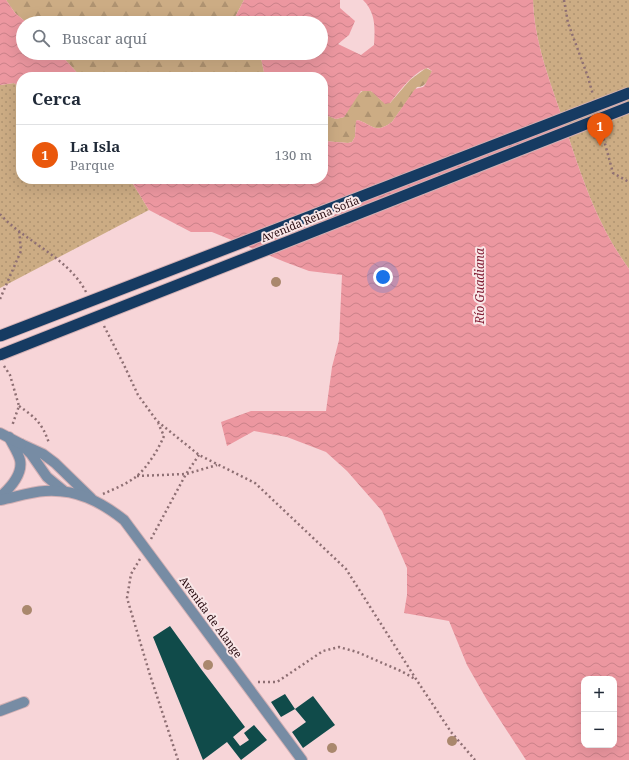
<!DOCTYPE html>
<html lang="es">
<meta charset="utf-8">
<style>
:root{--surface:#fff;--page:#f2f2f3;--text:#1f2937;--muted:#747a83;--line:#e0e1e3;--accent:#ea580c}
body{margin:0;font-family:"Noto Serif",serif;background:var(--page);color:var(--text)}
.controls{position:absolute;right:12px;bottom:12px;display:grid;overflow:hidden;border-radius:8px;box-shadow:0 4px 16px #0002}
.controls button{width:36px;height:36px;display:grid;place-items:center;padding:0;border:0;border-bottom:1px solid var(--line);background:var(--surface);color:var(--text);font:20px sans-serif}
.you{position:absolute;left:383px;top:277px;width:14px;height:14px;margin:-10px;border:3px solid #fff;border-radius:50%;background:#1a73e8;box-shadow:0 0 0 6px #1a73e833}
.badge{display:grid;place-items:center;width:26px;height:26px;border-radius:50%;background:var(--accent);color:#fff;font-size:13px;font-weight:700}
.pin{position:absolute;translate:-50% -33px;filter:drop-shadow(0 1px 2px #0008)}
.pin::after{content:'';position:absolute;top:21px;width:14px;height:12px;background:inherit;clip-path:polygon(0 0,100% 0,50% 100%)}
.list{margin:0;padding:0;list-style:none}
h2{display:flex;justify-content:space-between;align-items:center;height:52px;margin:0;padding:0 16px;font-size:17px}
h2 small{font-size:13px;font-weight:400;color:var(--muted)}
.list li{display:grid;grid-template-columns:26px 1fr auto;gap:12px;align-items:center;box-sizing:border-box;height:60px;padding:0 16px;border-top:1px solid var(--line)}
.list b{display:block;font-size:15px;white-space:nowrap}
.list p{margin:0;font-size:13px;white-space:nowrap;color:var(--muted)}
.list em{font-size:13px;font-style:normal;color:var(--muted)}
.icon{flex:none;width:22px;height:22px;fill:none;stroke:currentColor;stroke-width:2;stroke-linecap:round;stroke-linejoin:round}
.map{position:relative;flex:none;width:629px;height:760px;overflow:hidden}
.search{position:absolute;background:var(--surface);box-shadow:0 4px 16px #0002;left:16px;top:16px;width:312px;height:44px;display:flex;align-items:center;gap:10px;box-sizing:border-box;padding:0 14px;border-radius:22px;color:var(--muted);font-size:15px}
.panel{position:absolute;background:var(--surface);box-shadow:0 4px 16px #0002;left:16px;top:72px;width:312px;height:112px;border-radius:16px}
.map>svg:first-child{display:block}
.forest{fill:url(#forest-firs)}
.park{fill:url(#park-dots)}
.water{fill:url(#water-waves);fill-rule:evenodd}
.building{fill:#104b4a}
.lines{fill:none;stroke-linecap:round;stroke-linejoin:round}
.minor-casing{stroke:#d2b0b4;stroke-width:12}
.tertiary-casing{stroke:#d2b0b4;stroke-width:12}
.path{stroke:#8e6f73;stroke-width:2.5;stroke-dasharray:2 3;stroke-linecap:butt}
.minor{stroke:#778ca4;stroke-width:10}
.tertiary{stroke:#778ca4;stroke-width:10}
.trunk-bridge-casing{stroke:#d2b0b4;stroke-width:13;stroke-linecap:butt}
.trunk-bridge{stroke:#163b62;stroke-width:11}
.tree{fill:#aa886d}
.labels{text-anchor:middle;stroke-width:4;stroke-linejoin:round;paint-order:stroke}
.street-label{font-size:11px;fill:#270a0f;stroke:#f9e7e8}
.water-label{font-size:12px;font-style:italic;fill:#821f35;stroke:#f9e7e8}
</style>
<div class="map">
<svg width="629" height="760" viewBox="0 0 629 760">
<defs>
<pattern id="forest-firs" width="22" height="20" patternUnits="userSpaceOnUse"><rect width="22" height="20" fill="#ccac84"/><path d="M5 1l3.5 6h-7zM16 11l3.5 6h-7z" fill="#af9371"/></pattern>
<pattern id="park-dots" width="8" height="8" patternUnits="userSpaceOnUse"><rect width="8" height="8" fill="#ccac84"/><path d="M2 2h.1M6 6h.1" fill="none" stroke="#af9371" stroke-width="1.8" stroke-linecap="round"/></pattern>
<pattern id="water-waves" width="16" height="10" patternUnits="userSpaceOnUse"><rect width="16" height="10" fill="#ec97a0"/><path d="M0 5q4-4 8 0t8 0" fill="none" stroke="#ca8189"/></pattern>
</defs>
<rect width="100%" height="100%" fill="#f7d5d8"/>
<path class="forest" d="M6 0H244L232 23H27L15 13Z
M59 53H260L265 77H81Z
M426 68 432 71C430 79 426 87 417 87L392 122C375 134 374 126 358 120L356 121 355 137 352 142 348 143 323 141V114L336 119 344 117C350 108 360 81 374 93 381 99 380 102 390 103L410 80Z"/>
<path class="park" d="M533 0H629V269C595 222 580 172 562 117 549 79 534 40 533 0Z
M14 83 21 88V179H130L149 210 0 288V85Z"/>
<path class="water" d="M0 0H6L15 13 27 23H23V53H59L81 77H21V88L14 83 0 85Z
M244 0H340V8L355 21 349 35 338 44 361 55 374 45C375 28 376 13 363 0H533C534 40 549 79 562 117 580 172 595 222 629 269V760H526L487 700 467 665 449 621 404 613 407 595V568L382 511 347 471 326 452 287 437 254 431 227 446 221 422 251 411H326L332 367 339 340 342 275 309 271 285 262 212 232H191L149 210 130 179H323V141L348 143 352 142 355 137 356 121 358 120C374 126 375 134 392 122L415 89 423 87 425 85 432 71 428 68C415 70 398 93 390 103L385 104 371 91H361L344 117 336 119 323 114V77H265L260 53H321V23H232ZM584 679H614V745H584Z"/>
<path class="building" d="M170 626 201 669 245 727 233 737 240 746 249 740 244 733 254 725 267 740 241 760 227 742 203 760 153 637Z
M285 694 295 709 281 717 271 702Z
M313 696 335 725 303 748 292 732 306 722 295 709Z"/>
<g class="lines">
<defs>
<path id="minor" d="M21 444 43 454 55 463 91 498
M25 448 31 454 47 477 64 491
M0 497C9 489 23 474 20 460 18 452 12 444 9 437
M0 711 24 702"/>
<path id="tertiary" d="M0 433 21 444
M0 500C15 497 30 492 45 491 76 489 100 501 124 520L302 760"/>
</defs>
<use href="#minor" class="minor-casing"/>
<use href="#tertiary" class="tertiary-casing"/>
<path class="path" d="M564 0 568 23 588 77 593 95
M601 129 613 173 629 182
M0 214C25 242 68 257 86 292
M0 299 21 251 19 230
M104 326 124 365 138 395 157 421 199 455 255 483 346 569 416 679 451 732 475 760
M4 366 10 375 19 406 12 426
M19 406C36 418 42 423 49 443
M137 476 186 474 217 465
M103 494C114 489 127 484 137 476 148 466 158 450 164 436L158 423
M151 539 186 474 199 455
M140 559 131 574 127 598 150 675 178 760
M258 682H277L323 651 339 647 357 652 401 671 415 679"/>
<use href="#minor" class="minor"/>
<use href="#tertiary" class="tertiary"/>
<defs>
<path id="trunk-bridge" d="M0 336 629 93
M0 355 629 107"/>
</defs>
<use href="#trunk-bridge" class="trunk-bridge-casing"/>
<use href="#trunk-bridge" class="trunk-bridge"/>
</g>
<g class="tree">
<circle cx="276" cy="282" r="5"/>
<circle cx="27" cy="610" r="5"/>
<circle cx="208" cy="665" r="5"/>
<circle cx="452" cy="741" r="5"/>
<circle cx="332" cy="748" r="5"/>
</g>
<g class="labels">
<g class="street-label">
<text transform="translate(310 219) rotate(-22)" y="4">Avenida Reina Sofía</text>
<text transform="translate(211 617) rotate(54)" y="4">Avenida de Alange</text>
</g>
<g class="water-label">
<text transform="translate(480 286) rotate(-90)" y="4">Río Guadiana</text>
</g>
</g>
</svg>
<div class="controls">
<button>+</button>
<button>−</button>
</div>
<div class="you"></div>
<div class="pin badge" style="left:600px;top:146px">1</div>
<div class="search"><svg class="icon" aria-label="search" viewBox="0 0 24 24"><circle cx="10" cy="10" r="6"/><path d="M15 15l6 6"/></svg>Buscar aquí</div>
<section class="panel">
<h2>Cerca<small></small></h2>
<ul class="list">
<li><span class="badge">1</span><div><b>La Isla</b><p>Parque</p></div><em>130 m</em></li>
</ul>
</section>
</div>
